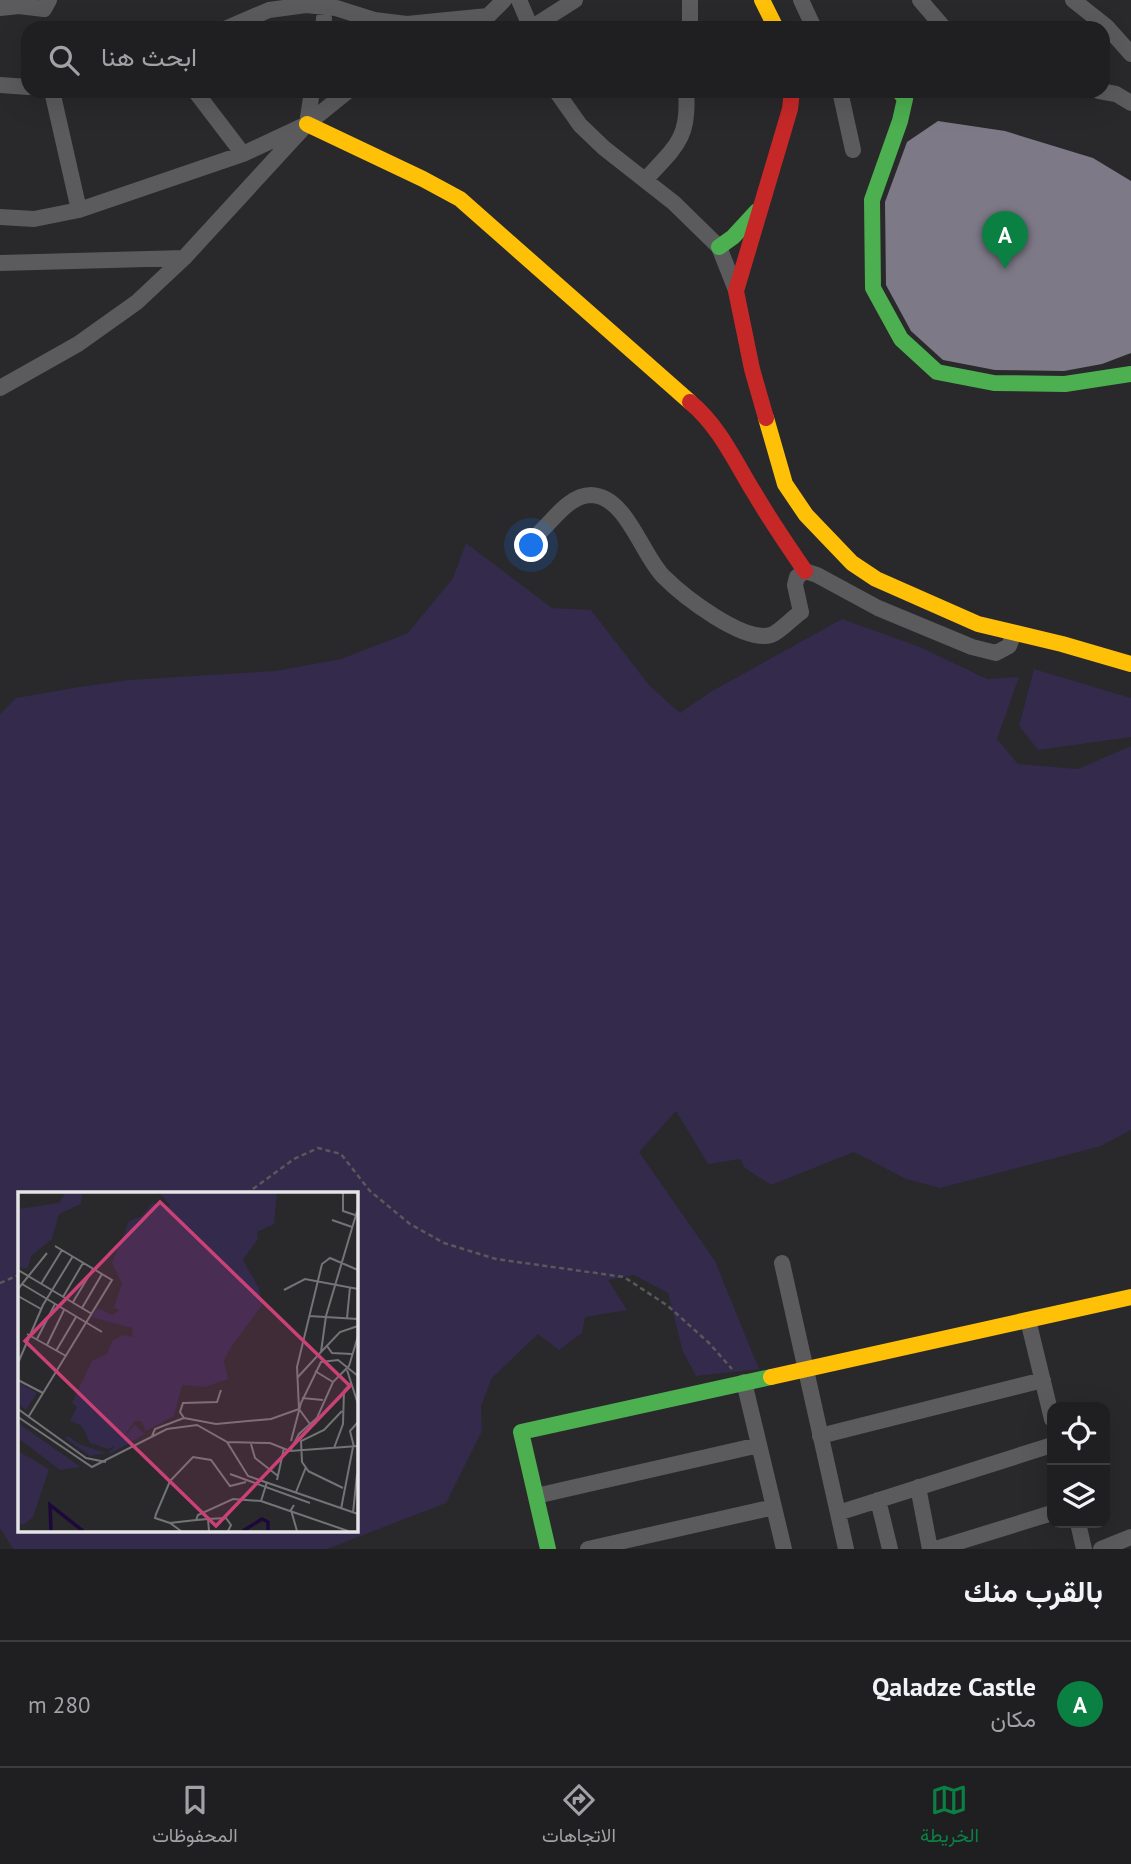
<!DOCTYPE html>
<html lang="ar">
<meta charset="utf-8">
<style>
:root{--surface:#1f1e20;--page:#2c2b2d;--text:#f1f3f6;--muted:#a1a2a5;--line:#3c3c3e;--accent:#0b8043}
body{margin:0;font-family:"PT Sans",Vazirmatn,sans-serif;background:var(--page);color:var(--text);direction:rtl}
.controls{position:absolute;right:21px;bottom:21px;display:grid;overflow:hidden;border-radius:14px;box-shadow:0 7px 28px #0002}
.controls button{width:63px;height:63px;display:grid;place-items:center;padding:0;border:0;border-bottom:2px solid var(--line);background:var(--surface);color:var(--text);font:35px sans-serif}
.you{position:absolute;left:532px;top:546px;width:24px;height:24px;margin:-18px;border:5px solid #fff;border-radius:50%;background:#1a73e8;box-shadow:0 0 0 10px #1a73e833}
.badge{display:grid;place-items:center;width:46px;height:46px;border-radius:50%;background:var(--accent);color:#fff;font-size:23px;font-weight:700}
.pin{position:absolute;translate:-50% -58px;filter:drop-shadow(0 2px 4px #0008)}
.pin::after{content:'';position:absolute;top:37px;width:24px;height:21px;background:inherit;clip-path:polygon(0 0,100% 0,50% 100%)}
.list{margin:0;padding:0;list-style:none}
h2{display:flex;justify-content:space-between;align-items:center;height:91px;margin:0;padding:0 28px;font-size:30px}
h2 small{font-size:23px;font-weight:400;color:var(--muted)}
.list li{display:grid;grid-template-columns:46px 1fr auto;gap:21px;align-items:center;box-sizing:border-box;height:126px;padding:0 28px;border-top:2px solid var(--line)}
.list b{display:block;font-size:26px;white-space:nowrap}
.list p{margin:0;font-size:23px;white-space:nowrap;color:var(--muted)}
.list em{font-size:23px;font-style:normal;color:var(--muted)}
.icon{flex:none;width:38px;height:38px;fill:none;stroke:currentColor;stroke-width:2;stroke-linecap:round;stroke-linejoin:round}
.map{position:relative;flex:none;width:1131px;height:1549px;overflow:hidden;direction:ltr}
.search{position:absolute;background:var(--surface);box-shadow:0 7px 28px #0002;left:21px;right:21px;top:21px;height:77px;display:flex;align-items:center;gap:18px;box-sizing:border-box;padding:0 24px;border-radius:21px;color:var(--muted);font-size:26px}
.sheet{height:217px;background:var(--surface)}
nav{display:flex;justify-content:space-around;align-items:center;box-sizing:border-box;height:98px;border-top:2px solid var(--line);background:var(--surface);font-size:19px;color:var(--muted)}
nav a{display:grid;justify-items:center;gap:4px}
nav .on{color:var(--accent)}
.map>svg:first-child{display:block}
.green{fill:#332a4c;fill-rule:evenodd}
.building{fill:#7d7987}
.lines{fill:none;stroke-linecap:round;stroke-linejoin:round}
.path{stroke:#59585a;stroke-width:2.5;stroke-dasharray:5 3.5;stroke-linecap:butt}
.street{stroke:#5b5a5c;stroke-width:16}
.fast{stroke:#4caf50;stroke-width:16}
.slow{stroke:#ffc107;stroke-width:16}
.jam{stroke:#c62828;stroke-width:16}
.inset-river{fill:none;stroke:#1d083b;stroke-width:3.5}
.inset-road{fill:none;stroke:#747377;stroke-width:2}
.view{fill:#c94177;fill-opacity:0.15;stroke:#c94177;stroke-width:3.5}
.inset-edge{fill:none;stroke:#e5e4e8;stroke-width:3.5}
</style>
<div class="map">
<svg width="1131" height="1549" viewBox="0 0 1131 1549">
<rect width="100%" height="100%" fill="#29282b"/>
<path class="green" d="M466 543 552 608 591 610 649 685 680 713 712 691 842 619 920 647 987 679 1019 677 997 739 1018 764 1078 769 1131 746V1130L1101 1146 940 1188 906 1179 854 1152 771 1185 745 1168 740 1159 708 1164 676 1111 639 1152 715 1261 759 1369 696 1376 683 1352 668 1293 634 1275 608 1280 627 1310 585 1317 582 1333 559 1350 538 1334 492 1378 481 1406 482 1431 446 1503 327 1549H13L0 1528V714L16 698 79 687 129 680 276 671 341 659 408 633 453 578ZM19 1194H355V1530H19Z
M1034 669 1131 698V737L1038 750 1019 726Z"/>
<path class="building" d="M938 121 1005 131 1093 158 1131 181V353L1102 364 1064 371 995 370 943 360 911 331 886 285 885 202 907 142Z"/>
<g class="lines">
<path class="path" d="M246 1194 294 1159 318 1148 341 1154 370 1191 410 1224 444 1243 496 1259 624 1277 668 1306 709 1343 732 1369
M0 1283 19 1275"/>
<path class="street" d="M519 0 531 28
M690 0V28
M801 0 814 28
M920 0 944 28
M1073 0 1107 27 1131 54
M0 8 19 6 44 9 49 0
M227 28 269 10 306 5 336 8 374 20 407 24 488 16 504 0
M323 28 324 18
M531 28 575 0
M0 85 28 87
M52 91 79 210
M195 91 243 154
M556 91 580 125 604 148 674 203 719 247 736 290
M840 91 853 150
M1099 91 1116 94 1131 103
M645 180C675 147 690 139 686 91
M0 217 34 219 79 210 243 154 307 124 348 91
M0 263 184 258
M0 388 78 344 137 302 184 258 307 124 312 91
M540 532C554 519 570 495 591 495 627 496 642 556 664 577 683 596 743 643 771 635 780 632 792 618 801 612L795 585 797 577 805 571 817 575 878 608 972 647 996 653 1009 646 1014 633
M782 1263 846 1549
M1028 1320 1052 1419
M744 1382 784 1549
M820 1436 1043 1380
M918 1487 930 1549
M536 1496 759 1445
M878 1500 890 1549
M838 1513 1052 1445
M1078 1523 1084 1549
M588 1549 774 1507
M936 1549 1052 1513
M1101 1549 1131 1537"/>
<path class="fast" d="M899 91 905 99 900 121 872 200 873 288 901 339 937 372 994 383 1065 384 1131 374
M719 247 733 237 757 211
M548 1549 521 1432 771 1377"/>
<path class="slow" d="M762 0 776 28
M307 124 423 179 460 199 690 402
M766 418 785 484 806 515 852 563 876 579 978 624 1062 644 1131 664
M771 1377 1131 1297"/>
<path class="jam" d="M690 402C720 427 735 462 755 494 770 520 788 546 805 571
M766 418 752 369 736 291 790 109 792 91"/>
</g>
<g transform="translate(18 1192)">
<rect width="340" height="340" fill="#29282b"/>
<path d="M47 1H64L63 12 41 22 34 47 13 64 10 76H4L0 73V17L41 11ZM141 1H259L256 32 239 40 240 47 225 68 241 96 244 113 211 158 206 169 210 187 187 195 164 193 156 224 128 239 123 229H117L99 253 90 257 72 251 64 234 52 229 59 215 54 211 74 169 89 162 95 148 105 143 115 145 114 136 73 125 80 116 94 123 102 118 96 116 104 91 94 71 111 29 124 24 134 11 153 14ZM0 190 19 201 8 218 0 212ZM0 231 63 275 42 278 0 246ZM117 233 127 242 92 262 91 260ZM50 244 61 252 88 261 72 264 47 246ZM0 259 31 277 15 325 5 333 0 331Z" fill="#332a4c"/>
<path class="inset-river" d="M33 339 32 313 65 339M225 339 244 327 250 330V339"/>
<path class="inset-road" d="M325 1V19L337 23M314 28 334 35M0 78 74 122M4 92 84 140M23 92 44 58M0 97 29 61M266 98 287 87 340 97M0 104 23 117M45 105 65 71M55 110 75 77M64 116 84 82M291 124 340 127M329 126 332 95M9 142 48 164M19 147 37 112M29 153 46 118M309 154 314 161 334 162M38 159 58 125M303 160 322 140 340 134M0 171 25 113 55 64M329 178 340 212M297 179 315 190M279 186 303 160 308 124 340 16M0 188 25 201M284 206 305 208M0 217 68 266 88 270M11 224 94 88 37 54M0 225 74 275 149 237 179 233 209 250 230 284 340 322M166 226 198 232 253 227 281 217M292 232 281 217 279 175 304 72 312 66 340 78M134 244 137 237 166 226 162 220 165 211 199 210 203 198M273 249 283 211 303 170 320 168 340 184M209 250 252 251 272 259 340 254M233 252 237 266 260 284M336 255 332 239 340 230M316 256 325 232 326 199 333 191M272 259 281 242 299 226 315 190 331 174 340 144M290 279 325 296M291 280 284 270 283 249 306 238 324 219M212 282 292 311M259 288 266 256M249 290 243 309 330 339M278 300 288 275M276 313 273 318 279 339M323 317 335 255M335 321 339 282M190 327 178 328 180 323 215 307 243 309M152 331 137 326 138 322 152 289 175 265 193 268 212 294 228 290M163 339 152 331 178 328M191 339 190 327 208 326 213 333 210 339"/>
<path class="view" d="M142 10 332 194 198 334 7 149Z"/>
<rect width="340" height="340" class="inset-edge"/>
</g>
</svg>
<div class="controls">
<button><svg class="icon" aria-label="locate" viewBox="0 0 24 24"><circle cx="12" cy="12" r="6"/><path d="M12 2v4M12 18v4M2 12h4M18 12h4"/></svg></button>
<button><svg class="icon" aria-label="layers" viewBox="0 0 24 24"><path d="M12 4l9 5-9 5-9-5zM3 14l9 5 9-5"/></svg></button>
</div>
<div class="you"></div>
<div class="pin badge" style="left:1005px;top:269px">A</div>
<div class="search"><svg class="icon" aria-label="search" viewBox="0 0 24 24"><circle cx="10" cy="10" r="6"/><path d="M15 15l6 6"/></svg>ابحث هنا</div>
</div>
<section class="sheet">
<h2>بالقرب منك<small></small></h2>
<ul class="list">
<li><span class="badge">A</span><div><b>Qaladze Castle</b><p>مكان</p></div><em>280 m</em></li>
</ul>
</section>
<nav>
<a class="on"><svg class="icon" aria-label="map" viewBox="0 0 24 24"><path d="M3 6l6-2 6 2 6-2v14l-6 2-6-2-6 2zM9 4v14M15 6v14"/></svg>الخريطة</a>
<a><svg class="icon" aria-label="directions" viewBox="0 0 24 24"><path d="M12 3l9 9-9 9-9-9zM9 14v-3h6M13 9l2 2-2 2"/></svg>الاتجاهات</a>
<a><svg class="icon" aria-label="saved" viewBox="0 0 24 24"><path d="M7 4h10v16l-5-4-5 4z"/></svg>المحفوظات</a>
</nav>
